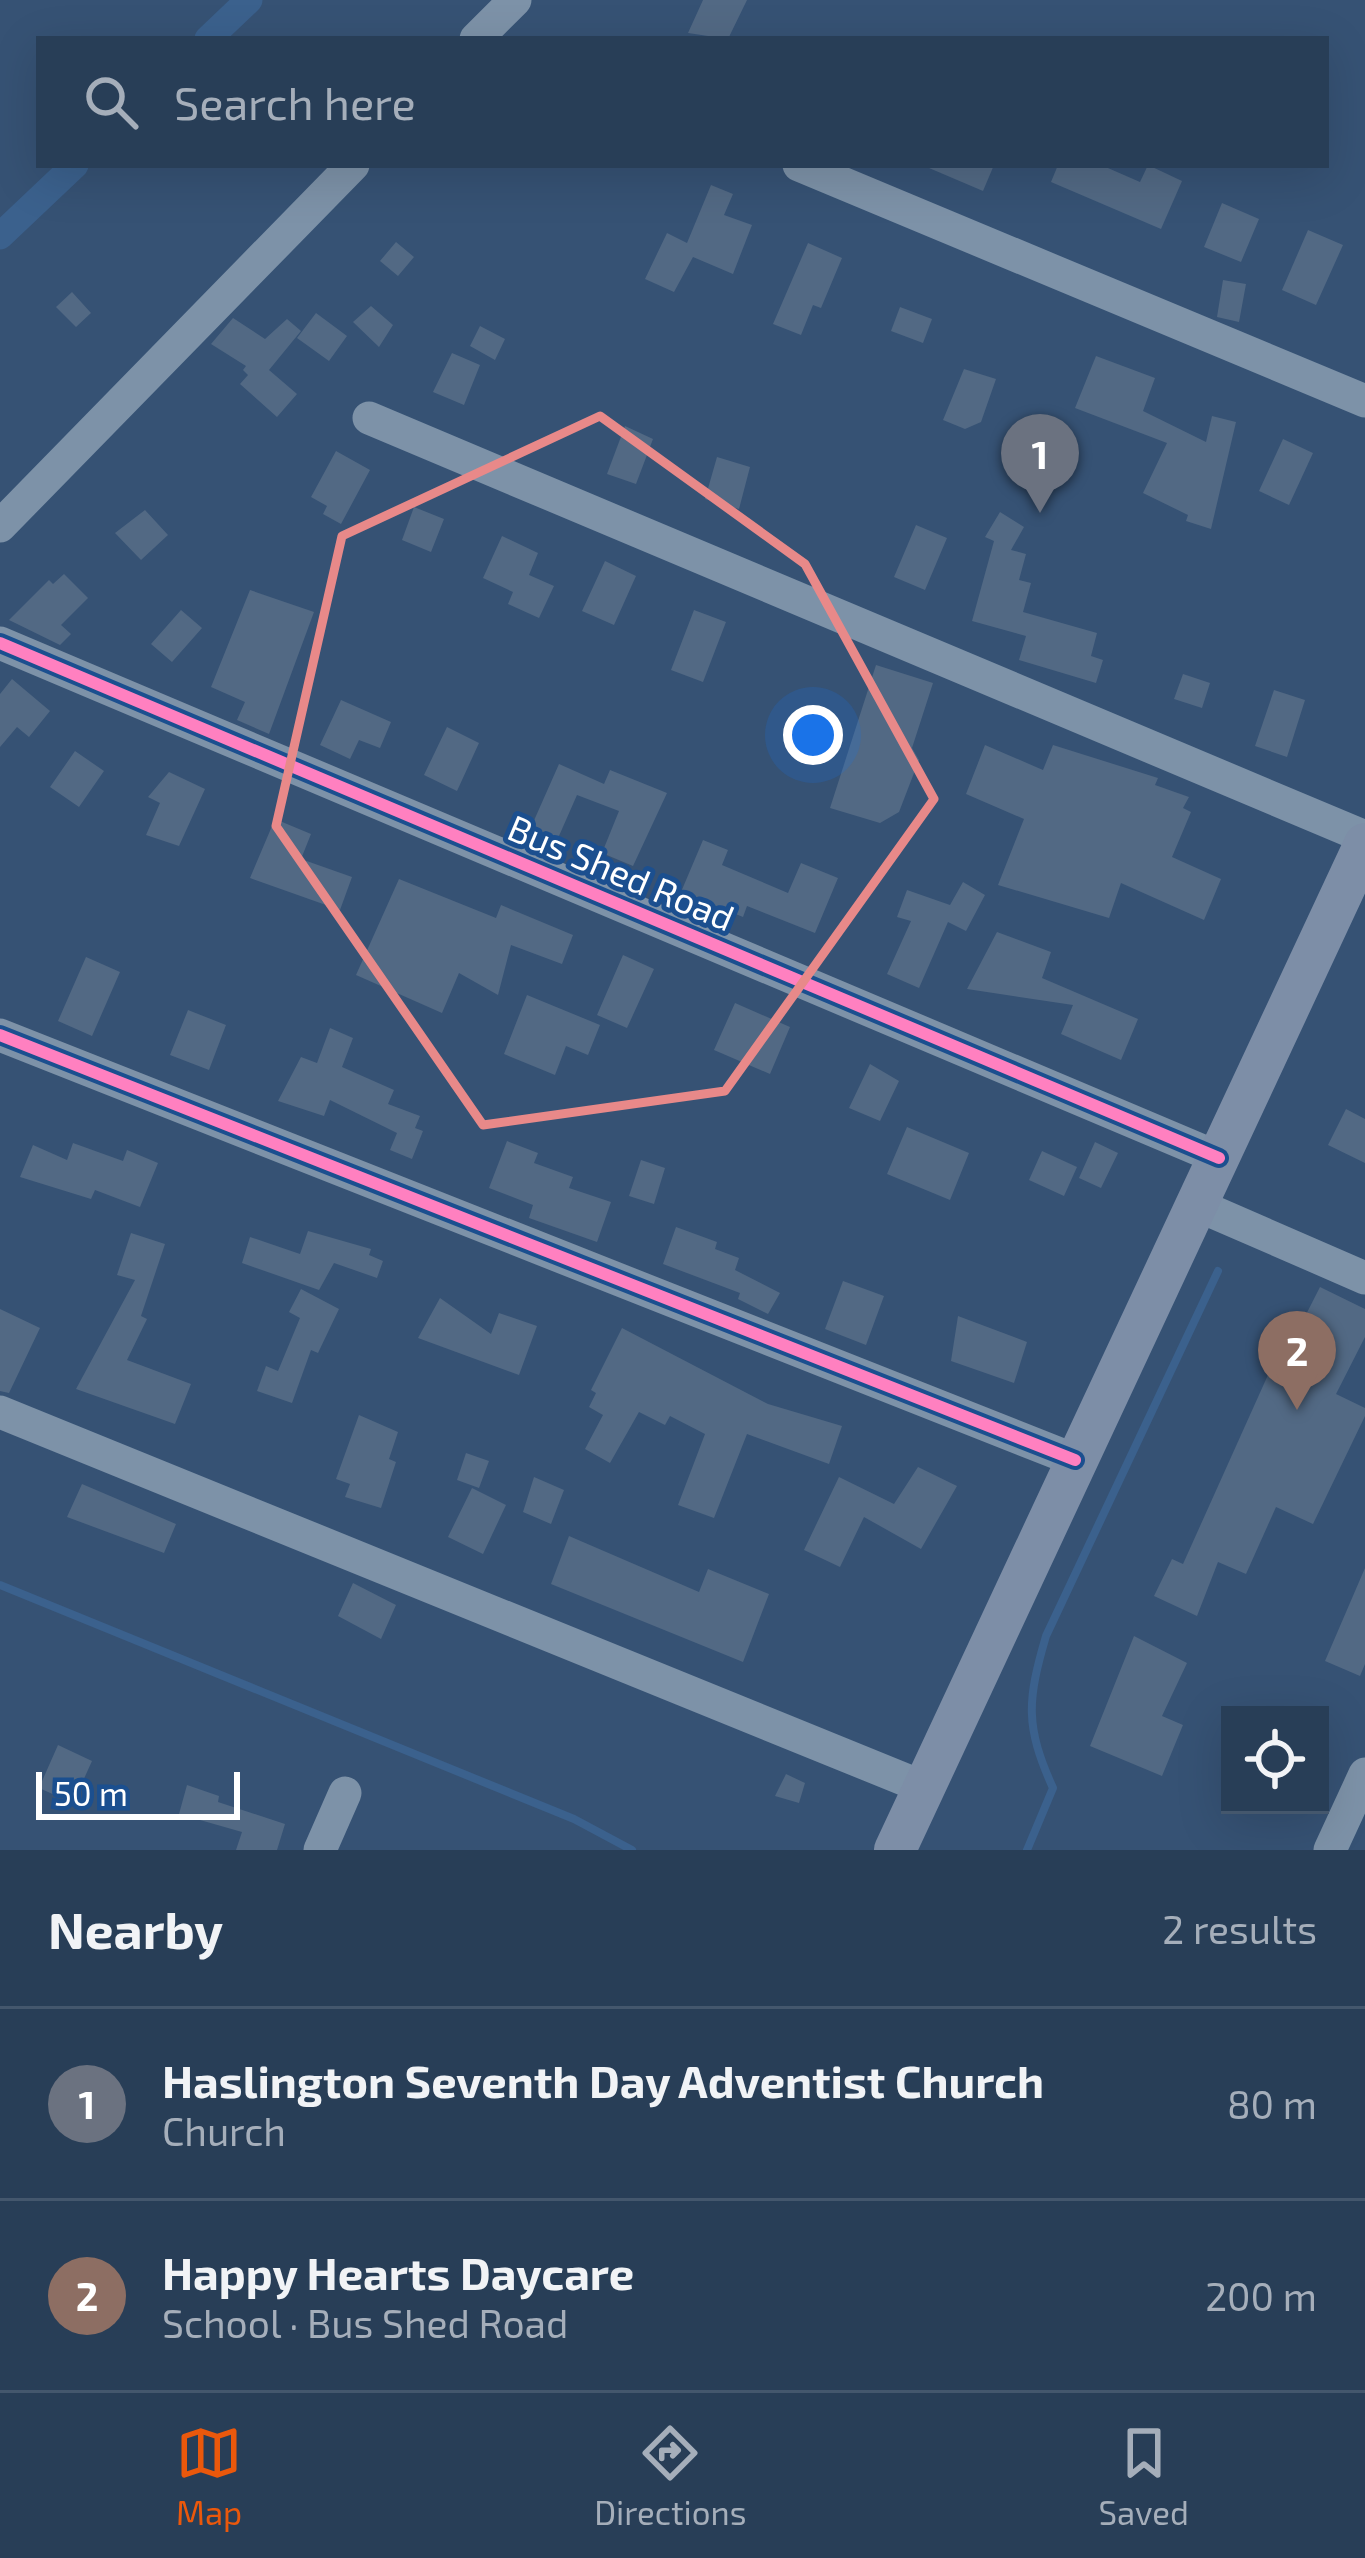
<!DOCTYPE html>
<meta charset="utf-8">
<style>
:root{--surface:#283e57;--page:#344961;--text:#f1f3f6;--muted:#a5aeba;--line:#44576d;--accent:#ea580c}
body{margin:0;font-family:"Exo 2",sans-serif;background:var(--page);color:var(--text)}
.controls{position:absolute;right:36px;bottom:36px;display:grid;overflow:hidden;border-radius:0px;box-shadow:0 12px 48px #0002}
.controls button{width:108px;height:108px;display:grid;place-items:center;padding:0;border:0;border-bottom:3px solid var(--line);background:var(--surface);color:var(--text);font:60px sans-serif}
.scale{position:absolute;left:36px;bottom:30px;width:204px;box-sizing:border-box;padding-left:12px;border:6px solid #fff;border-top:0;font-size:33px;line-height:42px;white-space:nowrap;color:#fff;-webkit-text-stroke:9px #1b4f8f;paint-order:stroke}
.you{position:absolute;left:813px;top:735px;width:42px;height:42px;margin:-30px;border:9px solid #fff;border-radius:50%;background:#1a73e8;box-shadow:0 0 0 18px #1a73e833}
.badge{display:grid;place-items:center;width:78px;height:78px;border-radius:50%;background:var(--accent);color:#fff;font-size:39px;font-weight:700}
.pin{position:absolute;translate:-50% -99px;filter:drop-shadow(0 3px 6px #0008)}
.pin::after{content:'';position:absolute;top:63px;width:42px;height:36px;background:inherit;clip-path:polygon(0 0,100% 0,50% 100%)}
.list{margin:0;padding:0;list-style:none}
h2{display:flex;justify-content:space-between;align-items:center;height:156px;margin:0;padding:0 48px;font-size:51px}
h2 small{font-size:39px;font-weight:400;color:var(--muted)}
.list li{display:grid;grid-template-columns:78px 1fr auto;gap:36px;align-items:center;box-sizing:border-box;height:192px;padding:0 48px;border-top:3px solid var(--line)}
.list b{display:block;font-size:45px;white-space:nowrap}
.list p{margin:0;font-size:39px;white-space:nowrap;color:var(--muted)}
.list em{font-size:39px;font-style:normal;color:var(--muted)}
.icon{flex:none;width:66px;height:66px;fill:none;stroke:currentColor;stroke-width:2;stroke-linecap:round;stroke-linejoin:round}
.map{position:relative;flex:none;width:1365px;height:1850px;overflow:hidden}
.search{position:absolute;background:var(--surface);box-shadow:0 12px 48px #0002;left:36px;right:36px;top:36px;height:132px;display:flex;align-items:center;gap:30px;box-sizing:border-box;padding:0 42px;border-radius:0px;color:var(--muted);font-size:45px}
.sheet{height:540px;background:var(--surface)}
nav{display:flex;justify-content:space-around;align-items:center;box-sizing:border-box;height:168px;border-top:3px solid var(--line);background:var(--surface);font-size:33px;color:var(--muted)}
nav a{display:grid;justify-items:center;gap:6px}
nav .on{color:var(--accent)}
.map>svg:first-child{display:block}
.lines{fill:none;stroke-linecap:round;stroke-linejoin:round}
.stream{stroke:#3b618d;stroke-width:8}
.canal{stroke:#3b618d;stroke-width:27}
.building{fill:#526984}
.minor{stroke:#7d92a8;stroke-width:33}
.major{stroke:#7d8ea7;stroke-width:42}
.cycleway-casing{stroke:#1b4f8f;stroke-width:20}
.cycleway{stroke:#ff80c0;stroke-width:12}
.marked{fill:none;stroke:#e88989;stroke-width:9;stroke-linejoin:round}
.labels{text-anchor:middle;stroke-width:10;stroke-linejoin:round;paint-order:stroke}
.street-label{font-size:36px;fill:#fff;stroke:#1b4f8f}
</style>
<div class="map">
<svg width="1365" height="1850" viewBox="0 0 1365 1850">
<rect width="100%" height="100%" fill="#365274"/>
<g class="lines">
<path class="stream" d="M0 1585 574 1819 632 1850
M1027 1850 1053 1788C1025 1726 1027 1701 1046 1636L1218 1271"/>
<path class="canal" d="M208 39 249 0
M0 236 75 165"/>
</g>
<path class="building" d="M703 0H747L728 39 688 33Z
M922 165H994L983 191Z
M1058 165H1101L1140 182 1148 165 1182 181 1161 229 1051 182Z
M711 185 733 194 724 215 752 225 733 274 693 257 674 292 645 279 667 233 687 243Z
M1222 203 1259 219 1241 262 1204 247Z
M1308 230 1343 245 1316 305 1282 290Z
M396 242 414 257 398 276 380 261Z
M808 243 842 258 821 308 813 305 801 335 773 324Z
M1223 280 1246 284 1239 322 1217 317Z
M72 292 91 313 76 327 56 307Z
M371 306 393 325 379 347 353 322Z
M900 307 932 319 923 343 891 331Z
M316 313 347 336 329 361 297 338Z
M233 318 265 339 287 319 301 331 269 370 297 394 277 417 240 384 248 375 243 370 246 366 211 344Z
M480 326 505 339 495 360 470 346Z
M452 353 480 365 464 405 433 392Z
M1096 356 1155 378 1143 411 1206 442 1212 416 1236 422 1211 529 1186 521 1188 515 1143 493 1167 443 1075 408Z
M964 369 996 379 981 422 965 429 943 420Z
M625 426 653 439 636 484 607 474Z
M1283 439 1313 453 1289 505 1259 491Z
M336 451 370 470 341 524 323 514 327 506 311 497Z
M717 457 750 467 739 509 705 499Z
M414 507 444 519 431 552 402 540Z
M145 510 168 535 141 560 115 533Z
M1000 512 1024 527 1011 550 1026 554 1019 580 1031 583 1023 612 1097 633 1091 656 1103 660 1096 683 1019 660 1026 636 972 621 994 541 985 537Z
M916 525 947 538 925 590 894 577Z
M502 536 538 553 529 575 554 586 539 618 508 604 513 592 483 578Z
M605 561 636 576 614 625 582 611Z
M64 574 88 598 61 625 71 634 60 645 9 620 49 580 53 584Z
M250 590 314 612 269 734 237 720 245 702 211 687Z
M181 610 202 628 172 662 151 644Z
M694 610 726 622 703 682 671 670Z
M876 665 933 683 912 748 919 760 899 812 880 823 830 808Z
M1183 674 1210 683 1202 708 1174 699Z
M12 679 50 711 29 737 17 727 0 747V694Z
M1274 690 1305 700 1287 757 1255 746Z
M341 700 391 722 380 748 359 740 350 759 320 745Z
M447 727 479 743 457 791 424 775Z
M985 745 1043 770 1053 745 1158 778 1155 785 1189 797 1183 808 1191 812 1172 857 1221 879 1204 920 1121 883 1109 918 998 885 1024 819 966 794Z
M75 751 104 771 79 807 50 787Z
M559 764 604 784 610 770 667 793 633 866 602 853 619 811 577 795 555 845 528 834Z
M169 772 205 789 179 846 146 835 160 803 148 797Z
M275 819 311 834 301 859 352 877 340 910 250 878Z
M703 840 728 850 722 865 788 893 801 863 838 878 815 933 747 906 743 917 681 892Z
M399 879 496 918 501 905 573 935 562 964 511 945 498 995 459 973 442 1013 356 975Z
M963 882 985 895 966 931 948 922 919 988 887 974 911 921 897 917 907 890 950 905Z
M997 932 1051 952 1042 978 1138 1019 1121 1060 1061 1034 1073 1005 967 989Z
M623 955 654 969 627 1028 597 1015Z
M86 957 120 972 92 1036 58 1021Z
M527 995 600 1025 588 1055 566 1046 555 1075 504 1054Z
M735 1003 790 1027 770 1074 714 1050Z
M188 1010 226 1025 209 1070 170 1055Z
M330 1028 353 1038 342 1067 394 1090 388 1104 420 1116 415 1128 423 1131 412 1159 390 1150 397 1133 330 1100 324 1116 278 1101 301 1057 317 1063Z
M870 1064 899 1081 880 1121 849 1108Z
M1346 1109 1365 1119V1163L1328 1145Z
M907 1127 969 1153 950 1200 887 1174Z
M507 1141 538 1153 534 1163 573 1177 569 1188 611 1202 597 1242 529 1218 533 1205 489 1188Z
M1095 1142 1118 1153 1101 1188 1079 1178Z
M73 1143 123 1161 127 1150 158 1163 140 1207 95 1190 91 1199 20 1177 33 1145 67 1160Z
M1042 1151 1077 1167 1064 1196 1029 1180Z
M641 1160 665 1168 654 1204 629 1196Z
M676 1227 717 1242 715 1249 739 1258 735 1270 780 1293 768 1314 738 1299 740 1293 663 1264Z
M308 1231 371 1249 369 1255 383 1261 377 1278 334 1263 319 1290 242 1263 250 1237 300 1254Z
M131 1233 165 1244 141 1316 147 1319 127 1360 191 1384 175 1424 76 1389 135 1280 117 1275Z
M843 1281 884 1296 866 1345 825 1329Z
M1320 1287 1365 1309V1337L1336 1394 1365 1408V1416L1313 1524 1276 1507 1246 1574 1218 1562 1197 1616 1154 1596 1172 1559 1183 1564 1281 1346 1288 1350Z
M301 1289 339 1309 318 1353 311 1350 292 1403 257 1391 266 1366 278 1371 300 1318 289 1312Z
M440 1298 491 1334 499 1313 537 1326 519 1375 418 1338Z
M0 1309 40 1328 9 1393 0 1391Z
M958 1316 1027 1342 1014 1383 951 1361Z
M622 1328 768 1404 842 1426 829 1464 747 1434 714 1518 678 1505 705 1434 670 1416 665 1425 639 1412 610 1463 585 1449 603 1415 589 1407 596 1393 591 1390Z
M359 1415 398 1432 389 1459 396 1462 381 1508 345 1497 350 1484 336 1479Z
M466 1453 489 1461 479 1488 457 1480Z
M918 1467 957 1486 921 1549 864 1517 840 1567 804 1550 839 1477 894 1504Z
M534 1477 564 1490 551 1524 523 1512Z
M82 1484 176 1524 164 1553 67 1517Z
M472 1488 506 1505 483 1554 448 1537Z
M569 1536 699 1592 708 1569 769 1594 743 1662 551 1584Z
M1365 1568V1664L1360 1676 1325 1661Z
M353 1583 396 1605 381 1639 338 1616Z
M1134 1636 1187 1663 1162 1716 1183 1725 1162 1776 1090 1746Z
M58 1745 92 1761 73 1803 39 1788Z
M786 1774 805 1783 799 1803 775 1796Z
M187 1785 219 1796 218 1802 285 1824 277 1850H236L242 1832 179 1814Z"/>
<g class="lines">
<path class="minor" d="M476 39 515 0
M799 165 1365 401
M369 418 1365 837
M0 526 353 165
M0 643 1219 1158
M0 1035 1075 1460
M1197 1205 1365 1278
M0 1412 923 1787
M320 1850 345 1793
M1330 1850 1365 1774"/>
<path class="major" d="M895 1850 1365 844"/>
<defs>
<path id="cycleway" d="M0 643 1219 1158
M0 1035 1075 1460"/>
</defs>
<use href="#cycleway" class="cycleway-casing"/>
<use href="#cycleway" class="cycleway"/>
</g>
<path class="marked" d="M600 416 805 564 934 799 725 1091 483 1125 276 826 342 536Z"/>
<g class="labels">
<g class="street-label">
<text transform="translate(621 873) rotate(23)" y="13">Bus Shed Road</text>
</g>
</g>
</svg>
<div class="controls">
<button><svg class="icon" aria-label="locate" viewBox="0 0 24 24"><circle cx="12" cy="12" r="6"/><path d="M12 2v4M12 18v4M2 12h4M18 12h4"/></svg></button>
</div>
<div class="scale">50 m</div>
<div class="you"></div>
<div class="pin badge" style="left:1040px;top:513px;background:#6b7280">1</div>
<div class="pin badge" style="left:1297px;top:1410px;background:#8d6e63">2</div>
<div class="search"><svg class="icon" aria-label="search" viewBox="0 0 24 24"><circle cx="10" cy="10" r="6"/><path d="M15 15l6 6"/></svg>Search here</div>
</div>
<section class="sheet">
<h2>Nearby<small>2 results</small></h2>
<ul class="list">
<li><span class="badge" style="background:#6b7280">1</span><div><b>Haslington Seventh Day Adventist Church</b><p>Church</p></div><em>80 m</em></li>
<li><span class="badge" style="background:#8d6e63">2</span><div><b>Happy Hearts Daycare</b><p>School · Bus Shed Road</p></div><em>200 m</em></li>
</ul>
</section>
<nav>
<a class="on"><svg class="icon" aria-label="map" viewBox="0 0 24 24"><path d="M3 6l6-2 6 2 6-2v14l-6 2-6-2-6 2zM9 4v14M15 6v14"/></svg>Map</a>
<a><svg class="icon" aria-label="directions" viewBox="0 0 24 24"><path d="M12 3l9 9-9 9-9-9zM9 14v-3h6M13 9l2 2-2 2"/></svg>Directions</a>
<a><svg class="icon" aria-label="saved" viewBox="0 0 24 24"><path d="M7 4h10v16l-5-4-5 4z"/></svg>Saved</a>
</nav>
